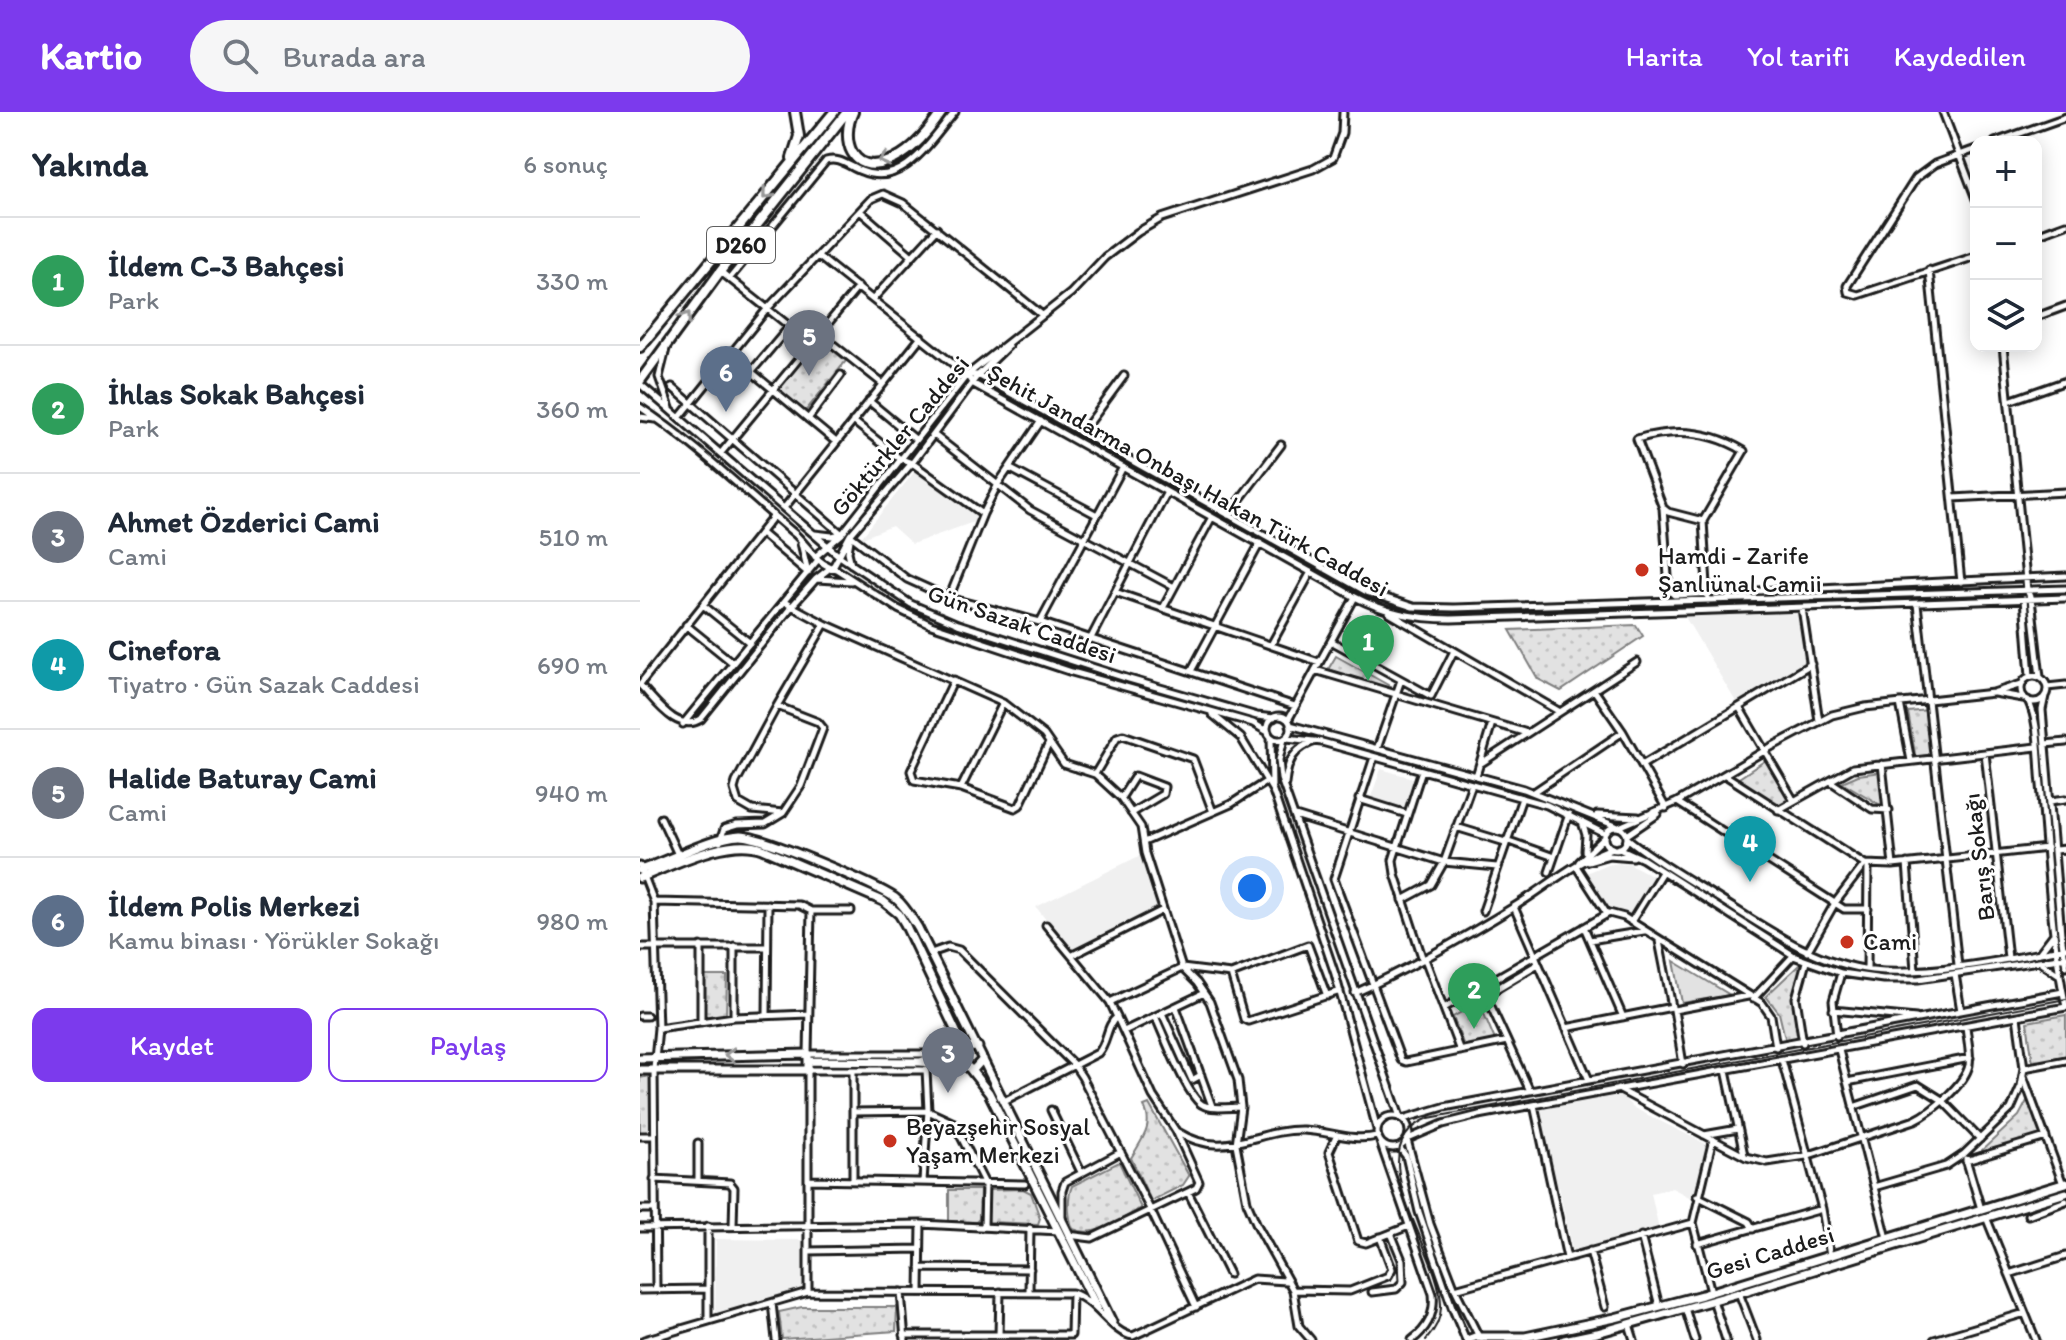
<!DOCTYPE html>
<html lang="tr">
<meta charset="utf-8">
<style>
:root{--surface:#fff;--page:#f6f6f7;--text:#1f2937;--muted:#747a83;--line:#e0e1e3;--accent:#7c3aed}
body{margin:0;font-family:Itim,sans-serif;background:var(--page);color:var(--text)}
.controls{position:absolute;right:24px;top:24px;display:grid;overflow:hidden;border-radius:16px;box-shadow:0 4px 20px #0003}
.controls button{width:72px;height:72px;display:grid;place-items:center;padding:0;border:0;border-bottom:2px solid var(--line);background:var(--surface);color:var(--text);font:40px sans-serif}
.you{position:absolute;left:612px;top:776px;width:28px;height:28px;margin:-20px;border:6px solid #fff;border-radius:50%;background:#1a73e8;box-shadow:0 0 0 12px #1a73e833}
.badge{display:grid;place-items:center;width:52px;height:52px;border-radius:50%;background:var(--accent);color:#fff;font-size:26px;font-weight:700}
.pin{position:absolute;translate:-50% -66px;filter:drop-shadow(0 2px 4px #0008)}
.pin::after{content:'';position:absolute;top:42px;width:28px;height:24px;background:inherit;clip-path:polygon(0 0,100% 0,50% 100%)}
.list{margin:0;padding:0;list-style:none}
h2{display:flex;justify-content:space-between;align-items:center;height:104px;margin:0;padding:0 32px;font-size:34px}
h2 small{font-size:26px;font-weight:400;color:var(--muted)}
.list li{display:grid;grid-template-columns:52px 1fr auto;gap:24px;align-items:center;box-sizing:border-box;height:128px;padding:0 32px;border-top:2px solid var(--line)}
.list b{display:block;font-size:30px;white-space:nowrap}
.list p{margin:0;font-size:26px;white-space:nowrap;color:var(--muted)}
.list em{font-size:26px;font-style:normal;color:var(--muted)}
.actions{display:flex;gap:16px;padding:24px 32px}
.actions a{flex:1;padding:18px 0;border:2px solid var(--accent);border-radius:16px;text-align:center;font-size:28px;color:var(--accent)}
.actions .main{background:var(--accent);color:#fff}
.icon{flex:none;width:44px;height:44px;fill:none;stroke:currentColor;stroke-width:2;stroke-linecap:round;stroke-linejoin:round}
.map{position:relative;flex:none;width:1426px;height:1228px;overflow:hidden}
header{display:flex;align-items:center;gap:48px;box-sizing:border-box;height:112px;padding:0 40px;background:var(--accent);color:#fff}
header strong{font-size:38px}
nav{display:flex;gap:44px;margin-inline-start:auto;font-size:28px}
.search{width:560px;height:72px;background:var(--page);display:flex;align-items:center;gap:20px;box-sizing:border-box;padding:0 28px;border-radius:44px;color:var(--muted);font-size:30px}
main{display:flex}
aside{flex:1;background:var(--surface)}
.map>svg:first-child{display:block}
.built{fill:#f0f0f0}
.grass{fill:#e2e2e2;stroke:#7f7f7f;stroke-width:2}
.park{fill:url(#park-dots);stroke:#7f7f7f;stroke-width:2}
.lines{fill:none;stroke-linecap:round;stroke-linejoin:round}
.minor-casing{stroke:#1c1c1c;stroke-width:11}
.major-casing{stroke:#1c1c1c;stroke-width:13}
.highway-casing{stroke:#1c1c1c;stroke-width:14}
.minor{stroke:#fff;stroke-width:5}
.major{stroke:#fff;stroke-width:7}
.highway{stroke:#fff;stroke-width:8}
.tram{stroke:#1c1c1c;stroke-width:2}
.oneway{stroke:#999}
.poi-dot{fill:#c8321e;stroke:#fff;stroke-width:3}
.labels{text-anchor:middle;stroke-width:6;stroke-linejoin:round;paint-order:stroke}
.shield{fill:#fff;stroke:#606060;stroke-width:2}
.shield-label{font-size:22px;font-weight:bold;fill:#1c1c1c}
.street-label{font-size:24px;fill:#1c1c1c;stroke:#fff}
.poi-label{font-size:24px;fill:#1c1c1c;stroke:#fff;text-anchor:start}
</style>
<header>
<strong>Kartio</strong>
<div class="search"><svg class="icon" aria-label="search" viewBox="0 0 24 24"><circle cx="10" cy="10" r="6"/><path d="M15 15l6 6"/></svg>Burada ara</div>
<nav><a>Harita</a><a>Yol tarifi</a><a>Kaydedilen</a></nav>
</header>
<main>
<aside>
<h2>Yakında<small>6 sonuç</small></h2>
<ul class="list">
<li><span class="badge" style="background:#2e9e5b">1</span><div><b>İldem C-3 Bahçesi</b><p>Park</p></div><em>330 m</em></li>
<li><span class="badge" style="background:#2e9e5b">2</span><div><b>İhlas Sokak Bahçesi</b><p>Park</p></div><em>360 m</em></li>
<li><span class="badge" style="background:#6b7280">3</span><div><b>Ahmet Özderici Cami</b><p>Cami</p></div><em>510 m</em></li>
<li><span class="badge" style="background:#0f9aa8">4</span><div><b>Cinefora</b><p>Tiyatro · Gün Sazak Caddesi</p></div><em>690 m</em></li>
<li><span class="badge" style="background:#6b7280">5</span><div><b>Halide Baturay Cami</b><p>Cami</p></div><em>940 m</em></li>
<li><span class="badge" style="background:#5c6f8a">6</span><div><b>İldem Polis Merkezi</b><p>Kamu binası · Yörükler Sokağı</p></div><em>980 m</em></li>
</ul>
<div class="actions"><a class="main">Kaydet</a><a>Paylaş</a></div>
</aside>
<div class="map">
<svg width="1426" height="1228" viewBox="0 0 1426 1228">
<defs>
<pattern id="park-dots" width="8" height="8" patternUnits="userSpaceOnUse" patternTransform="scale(2)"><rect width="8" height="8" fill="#e2e2e2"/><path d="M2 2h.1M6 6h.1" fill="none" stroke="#c1c1c1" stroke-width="1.8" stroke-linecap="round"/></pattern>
</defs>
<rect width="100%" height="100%" fill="#fff"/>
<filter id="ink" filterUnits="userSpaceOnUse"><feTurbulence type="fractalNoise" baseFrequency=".0125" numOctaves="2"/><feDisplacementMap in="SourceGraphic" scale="16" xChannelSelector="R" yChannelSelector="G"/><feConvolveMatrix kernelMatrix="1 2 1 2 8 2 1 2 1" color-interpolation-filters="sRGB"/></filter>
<g filter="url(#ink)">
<path class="built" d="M276 358 342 407 272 432 252 414 220 427Z
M1162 496 1171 552 1099 595 1042 500Z
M741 657 783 669 770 705 728 693Z
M505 741 523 798 436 846 396 795Z
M988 751 1015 765 987 805 970 798 946 761 967 752Z
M977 977 992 995 1070 1034 1055 1088 1032 1076 1011 1081 1019 1117 933 1142 919 1075 912 1076 894 993Z
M76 1127 162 1128 166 1132 167 1174 163 1179 78 1206 75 1204Z"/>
<path class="grass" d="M1034 849 1090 883 1042 891Z"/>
<path class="park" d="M178 226 206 249 164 301 136 278Z
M996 513 1003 524 921 579 898 567 870 518Z
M696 544 757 578 755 581 686 561Z
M1288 598 1294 647 1276 648 1268 600Z
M1126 648 1151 689 1140 696 1099 669V666Z
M1241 660 1247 693 1239 692 1202 670 1218 663Z
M1159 853H1162C1151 886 1152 895 1159 928L1146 930 1139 901 1126 884Z
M65 864H87L86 904 65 905Z
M839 890 855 928 824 934 813 905Z
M1426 903V944L1393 951 1387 910Z
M9 964 13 967 12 1026H0V966Z
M1388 987 1404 1025 1342 1042 1340 1040 1379 1004Z
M509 992 549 1064 543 1073 511 1089 491 1046C502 1027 514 1015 504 994Z
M479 1050 501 1096C481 1107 456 1127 433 1117 428 1105 427 1086 432 1074Z
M383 1077 391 1081 400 1106 398 1112 348 1110V1078Z
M309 1078H340L339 1107 336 1110 309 1109Z
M162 1195H257L256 1219 142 1227 139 1200Z"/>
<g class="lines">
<defs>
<path id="minor" d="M1303 0 1336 87
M1355 30 1426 5
M1336 37 1295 52 1276 66 1207 174 1208 180 1218 183 1336 144
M220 99 272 144
M1396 123 1426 112
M178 144 327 263 332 271 715 485C745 501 777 507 811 507L1426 486
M1289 158 1321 470
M81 160 172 232
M90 166 186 49C200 45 208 54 221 59 263 77 291 28 315 0
M233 187 297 117
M1396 205 1426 194
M180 222 243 272
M1363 234 1387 478 1391 487 1400 565
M26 237 19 265 30 296
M90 242 196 330
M111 260 150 214
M328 263H338L727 480 773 495 814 496 1426 477
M0 272 198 443 271 492 318 512 489 567 617 604 634 606
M32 275 202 422
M229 289 275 327
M1369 289 1426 269
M0 295C56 332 104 379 155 422 170 436 176 452 196 457L258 497 291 513 432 560 613 611 628 620
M0 305 15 307
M40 305 128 196 231 87 243 82 263 91 402 203
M168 307 201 263
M213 309 259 346 272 351 343 402
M442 321 484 264
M294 323 390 398 534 475
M81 341 218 175
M369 356 457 403
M1313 386 1426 380
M144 396 281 225
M1023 396 1029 478 1034 483 1426 464
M588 403 641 333
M1063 409 1028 400 1023 396 997 327C1034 316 1071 319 1104 339L1063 409 1068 489
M121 421 168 461
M175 422 192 424 201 422
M210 423 267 467 309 486 400 510 655 594
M210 428 208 440 211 452
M161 431 168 460
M175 445 202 422 327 263 431 181 465 145 498 120 522 106 673 57 693 46 702 21 703 0
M177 467 211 469
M475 480 679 550
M309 486 343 402 358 372 401 309
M1384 487 1390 564
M144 490 185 512 363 591 404 623 424 652 455 662 481 686 501 715 505 741 542 856 557 871 570 890 598 968 601 995 596 1032 607 1090 617 1113 653 1178 659 1214 671 1228
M1277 492 1318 853
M63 493 110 531
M523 496 572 405
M1162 496 1179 609
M749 501 920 600
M400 510 483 355
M46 513 93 551
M451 526 527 380
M691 529 791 584
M631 533 671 460
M675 558 887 621
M551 559 620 431
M1381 577a13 13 0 1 1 26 0a13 13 0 1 1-26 0Z
M314 568 271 659 274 668 321 676 375 696 380 693 409 631
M0 572 133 405
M0 573C16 589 37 622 61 607L152 494 176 467 194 453 210 423 272 351 338 263 368 234
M1407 575 1426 573
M954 578 983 620 1026 696
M1354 581 1383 586
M791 584 814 539
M1405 584 1402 598 1421 822 1426 854
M1388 588C1400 612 1398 647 1401 673 1408 747 1410 822 1426 895
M1260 591 1271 649
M1099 595 1154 689
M572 602 601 626 633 679 695 862 737 1017
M627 616a12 12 0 1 1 24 0a12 12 0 1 1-24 0Z
M648 608 715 485
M43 612 177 449
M650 613 884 677 976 714
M631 625 632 674
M647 626 682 630 907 693 965 722
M644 627 639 648 641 667 760 1005
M1405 632 1426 630
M737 637 761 568
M1345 641 1368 846
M734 645 694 767 761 948 766 950 867 929
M840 652 997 550
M1242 652 1253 753
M1002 653 1171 552
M782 658 753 748 755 762 783 848
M455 662 477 625 483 623 553 647 573 700
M1085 663 1225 752 1253 753 1407 736
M836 664 852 611
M1190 669 1232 697 1249 698
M645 672C647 650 654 635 676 629
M321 676 363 591
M894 680 983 620
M481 686 495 664 524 675 523 682 491 701
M719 687 767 702
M1410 689 1426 687
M1037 690 1204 797H1228
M1138 698 1213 656 1397 635
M143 701 112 698 98 690 94 677 96 670 137 594 185 512
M957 703 998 705
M655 704 804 750 857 755
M21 706 39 745
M942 710 946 723 945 739
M965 726a11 11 0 1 1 22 0a11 11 0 1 1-22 0Z
M816 715 865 730
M979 715 1037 690 1131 635 1192 603 1225 595 1353 581 1382 572
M987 723 1018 702
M987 726C1014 748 1044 765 1073 783 1123 814 1172 851 1232 858 1288 864 1370 847 1426 836
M866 728 914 745
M80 730 84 717 97 713 125 712 143 701 161 674 183 616 178 610 137 594
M504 730 591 692 627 669
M979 736 1003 747 1156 845 1201 861 1243 867H1278L1426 845
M1415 738 1426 737
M948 749 969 743 993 745
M939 750 965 725
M1267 751 1275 858
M0 754 14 790 18 916 14 957 16 1177
M936 754 967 802
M909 760 929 702
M763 788 791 773 804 750 832 672
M14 790 159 793 171 799H211
M874 795 949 968
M171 799 168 942H300
M843 799 882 686
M991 810 1022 760
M406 813 470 890 513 984 536 1019 559 1070 556 1076 548 1080 452 1126 428 1123
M944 815 983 905
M950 828 1004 819
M61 834V910
M94 834V905
M0 835H127
M1167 840 1195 791 1225 752
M1400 840 1413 823
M291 841 308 835 319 838 434 953 442 965 511 1099 556 1195
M433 843 523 798
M785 847 820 939
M1400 850 1418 862
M1227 857 1228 753
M591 862 604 907 608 909 700 879
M1315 862 1321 899
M842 875 890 979
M715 881C771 856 825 825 877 793 909 773 938 747 973 736
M846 883 898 852
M1113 887 1153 844
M470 890 542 856 591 862 668 833 687 884
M536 895 572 994
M804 896 969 801 984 805 1122 891 1131 904 1136 935
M1193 898 1276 906
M522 901 552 968 561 963
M127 902 128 792
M0 904H7
M515 904C523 921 548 987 563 993 572 998 590 995 601 995
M18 916 94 905 168 902
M926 916 1032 895 1019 829
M484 919 564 881
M1197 924 1193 889 1201 861
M1163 931 1156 886 1166 850
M1199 938 1247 1126
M1142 948 1182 1097 1190 1144
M1043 952 1034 898 1108 884
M1384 956 1426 948
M213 958V1069
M1086 958 1104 1043
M1383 964 1423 1072
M1207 970 1330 946
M978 977 1106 1045 1127 1050 1166 1044 1275 1008C1292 1000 1325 972 1329 953 1331 941 1327 926 1326 914
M364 989 458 941C468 930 466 913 477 905
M894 993 927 1146
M1213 995 1278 973 1302 988 1340 1027
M411 998 441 1060
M213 1000 288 999 314 1011 345 1072 344 1115
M737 1020a16 16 0 1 1 32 0a16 16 0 1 1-32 0Z
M763 1007 804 995 1423 880
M536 1019C586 1050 614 1017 663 1018 690 1019 711 1030 737 1024
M1064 1023 1098 1017
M0 1024H14
M696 1025 689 1040 718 1129 726 1131 769 1114
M739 1027 793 1182C795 1202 788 1216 772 1228
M768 1027 803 1012 839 1003 1426 895
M767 1028 790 1112 815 1177 839 1225
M58 1031V1069
M759 1035 766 1044 779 1100 812 1195 826 1228
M1326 1047 1341 1097
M1326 1049 1406 1025
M14 1067 90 1071 94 1076 93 1114
M168 1068 385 1072
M283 1069 288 999 286 957
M1234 1075 1306 1054 1324 1042 1371 997 1381 974 1384 956 1377 905
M548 1080 589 1162
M1057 1084 1109 1110 1113 1117
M0 1097H14
M1388 1103 1426 1089
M1346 1105 1396 1228
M422 1106V1079L425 1070 481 1040
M1053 1111 1073 1027
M0 1116 281 1112 419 1119
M1001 1124 1019 1194
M1057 1132 1182 1097
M168 1139 280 1137
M950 1139 965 1195
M280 1156 390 1157
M1369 1162 1426 1144
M815 1177 1053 1111 1071 1180
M0 1178 67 1177
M653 1178 710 1179 748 1164 752 1157 740 1125
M168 1180V958H286
M261 1180 265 1228
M280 1180 281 1112
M389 1180 390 1116
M732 1180 756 1177 763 1170 762 1148 751 1121
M1099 1181 1117 1228
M1073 1188 1086 1228
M132 1191 136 1228
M1045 1196 1055 1228
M68 1209V1114
M989 1212 994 1228
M264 1223H431L432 1181
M359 1223 360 1180
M4 1228 168 1180 432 1181C456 1188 472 1222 493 1224L614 1167 646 1169
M1294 1228 1385 1201"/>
<path id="major" d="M0 758C28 749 72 725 100 724 120 723 236 773 255 786 265 794 271 805 278 816L472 1210
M0 766C33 753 89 724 123 737L243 789 259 802 265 812 322 932V936L280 950
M338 935 322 936 324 951 330 957H334L343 947
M0 946 168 942V958H0
M168 949 280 950 326 954
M330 957 349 981 457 1196
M827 1228 835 1225H885L975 1206 1062 1183 1426 1071
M924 1228 957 1221 1099 1181 1426 1081"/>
<path id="highway" d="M213 0C200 27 212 63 247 50 269 43 289 19 302 0
M152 46 159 24 155 0
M0 235 194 0
M0 269 79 161 207 0"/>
</defs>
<use href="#minor" class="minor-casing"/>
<use href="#major" class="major-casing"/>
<use href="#highway" class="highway-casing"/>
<use href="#minor" class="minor"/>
<use href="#major" class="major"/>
<use href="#highway" class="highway"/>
<path class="tram" d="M786 1228C794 1219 801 1208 801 1195 803 1141 712 1037 789 1006L1426 887"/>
</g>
<defs><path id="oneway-chevron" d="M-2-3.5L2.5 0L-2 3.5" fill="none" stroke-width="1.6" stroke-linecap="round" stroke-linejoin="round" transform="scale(2)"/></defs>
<g class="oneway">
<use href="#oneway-chevron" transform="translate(244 48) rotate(166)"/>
<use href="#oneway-chevron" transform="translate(127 82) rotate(130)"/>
<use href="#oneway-chevron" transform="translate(46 205) rotate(-54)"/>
<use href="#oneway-chevron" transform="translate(90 943) rotate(179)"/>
</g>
</g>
<g class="poi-dot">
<circle cx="1002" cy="458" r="8"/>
<circle cx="1207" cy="830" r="8"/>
<circle cx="250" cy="1029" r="8"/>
</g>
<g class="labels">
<rect class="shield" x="67" y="115" width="68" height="36" rx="6"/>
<g class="shield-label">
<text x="101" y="141">D260</text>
</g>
<g class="street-label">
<text transform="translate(260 324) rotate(-50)" y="8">Göktürkler Caddesi</text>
<text transform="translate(548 368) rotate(29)" y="8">Şehit Jandarma Onbaşı Hakan Türk Caddesi</text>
<text transform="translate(382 512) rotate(19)" y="8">Gün Sazak Caddesi</text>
<text transform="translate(1339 745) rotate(-97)" y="8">Barış Sokağı</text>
<text transform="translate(1130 1141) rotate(-17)" y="8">Gesi Caddesi</text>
</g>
<g class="poi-label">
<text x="1018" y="452">Hamdi - Zarife<tspan x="1018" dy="28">Şanlıünal Camii</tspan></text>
<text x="1223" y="838">Cami</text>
<text x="266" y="1023">Beyazşehir Sosyal<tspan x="266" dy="28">Yaşam Merkezi</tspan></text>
</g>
</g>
</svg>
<div class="controls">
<button>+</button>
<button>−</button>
<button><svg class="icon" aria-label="layers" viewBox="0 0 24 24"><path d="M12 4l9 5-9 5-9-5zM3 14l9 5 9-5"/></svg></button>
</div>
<div class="you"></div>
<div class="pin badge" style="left:728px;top:569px;background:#2e9e5b">1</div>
<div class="pin badge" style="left:834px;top:917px;background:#2e9e5b">2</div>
<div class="pin badge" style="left:308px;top:981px;background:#6b7280">3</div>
<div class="pin badge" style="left:1110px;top:770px;background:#0f9aa8">4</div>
<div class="pin badge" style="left:169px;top:264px;background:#6b7280">5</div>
<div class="pin badge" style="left:86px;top:300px;background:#5c6f8a">6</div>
</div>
</main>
